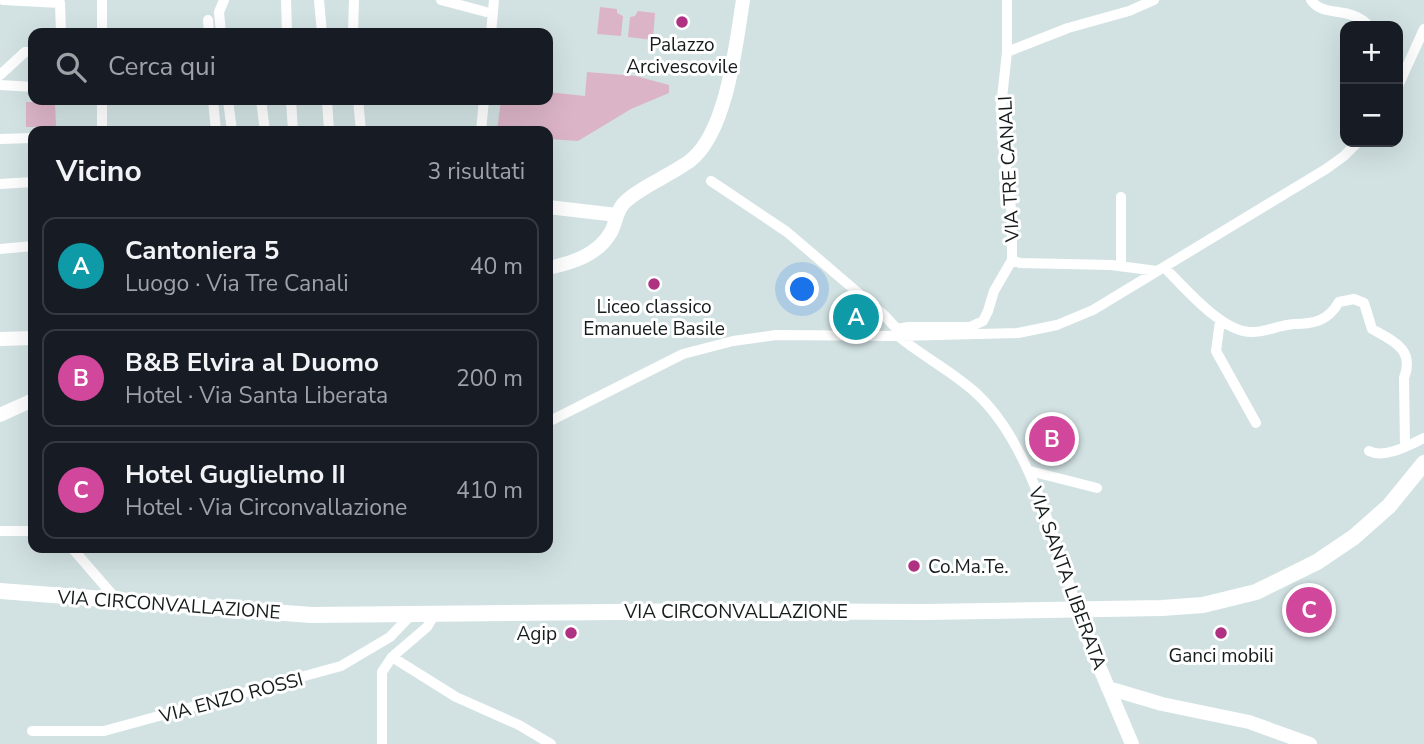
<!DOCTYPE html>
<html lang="it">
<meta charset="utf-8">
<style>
:root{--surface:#171b24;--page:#20242c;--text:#f1f3f6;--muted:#9ea1a6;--line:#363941;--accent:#d39cc1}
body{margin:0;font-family:"Nunito Sans",sans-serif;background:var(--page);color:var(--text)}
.controls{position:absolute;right:21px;top:21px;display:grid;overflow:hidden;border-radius:14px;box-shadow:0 7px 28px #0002}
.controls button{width:63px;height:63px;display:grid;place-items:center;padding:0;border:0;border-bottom:2px solid var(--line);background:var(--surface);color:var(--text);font:35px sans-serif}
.you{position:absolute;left:803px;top:290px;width:24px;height:24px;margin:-18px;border:5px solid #fff;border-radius:50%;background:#1a73e8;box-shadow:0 0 0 10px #1a73e833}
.badge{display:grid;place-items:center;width:46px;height:46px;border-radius:50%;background:var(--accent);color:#fff;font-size:23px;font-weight:700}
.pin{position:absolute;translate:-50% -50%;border:4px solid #fff;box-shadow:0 2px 7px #0006}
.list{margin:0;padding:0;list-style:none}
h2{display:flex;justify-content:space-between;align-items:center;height:91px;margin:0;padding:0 28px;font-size:30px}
h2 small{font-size:23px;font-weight:400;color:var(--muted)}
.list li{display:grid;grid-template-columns:46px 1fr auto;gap:21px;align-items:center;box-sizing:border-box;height:98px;margin:0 14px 14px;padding:0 14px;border:2px solid var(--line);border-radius:14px}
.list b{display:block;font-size:26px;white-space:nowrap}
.list p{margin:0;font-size:23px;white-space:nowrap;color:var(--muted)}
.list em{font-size:23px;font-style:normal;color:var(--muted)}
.icon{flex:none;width:38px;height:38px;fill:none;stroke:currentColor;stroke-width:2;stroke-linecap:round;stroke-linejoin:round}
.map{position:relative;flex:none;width:1424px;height:744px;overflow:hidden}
.search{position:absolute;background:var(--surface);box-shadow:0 7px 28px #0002;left:28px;top:28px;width:525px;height:77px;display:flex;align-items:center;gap:18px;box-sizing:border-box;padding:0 24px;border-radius:14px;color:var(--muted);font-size:26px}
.panel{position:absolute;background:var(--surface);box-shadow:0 7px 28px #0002;left:28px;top:126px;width:525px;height:427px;border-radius:14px}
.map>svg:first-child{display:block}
.green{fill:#dcb4c8}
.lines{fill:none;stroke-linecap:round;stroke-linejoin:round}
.minor{stroke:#fff;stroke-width:10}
.tertiary{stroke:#fff;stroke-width:14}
.secondary{stroke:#fff;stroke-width:16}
.poi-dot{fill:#af3181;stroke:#fff;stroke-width:2.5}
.labels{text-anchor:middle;stroke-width:6;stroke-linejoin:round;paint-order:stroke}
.poi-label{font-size:19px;fill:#161c1c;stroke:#fff}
.street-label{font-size:19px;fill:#161c1c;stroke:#fff}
</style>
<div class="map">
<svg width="1424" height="744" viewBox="0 0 1424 744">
<rect width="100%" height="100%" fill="#d2e2e3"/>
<path class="green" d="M600 7 617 9V13L623 16 621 36 597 34Z
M638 11 655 13 653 40 628 37 630 17 635 16Z
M587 72 636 76 669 85V93L631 109 578 141 548 139V131H497L501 100H548V92L585 96Z
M26 102H55L56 127H26Z"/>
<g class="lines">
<path class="minor" d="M3 0 60 3 61 33
M102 0V33
M286 0 287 33
M319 0 322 33
M441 0 486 12
M1311 0C1323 18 1350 5 1369 26
M208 20 209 33
M221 33 219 12 224 0
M353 33 354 0
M491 33 494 0
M1007 52 1068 28 1129 11 1154 0
M0 75 25 52H33
M0 85 33 87
M1398 86 1424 29
M213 100 216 131
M228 100 232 131
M261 100 265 131
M291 100 293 131
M327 100 329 131
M358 100 361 131
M102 131V100
M481 131 484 100
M0 139 33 138
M711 181 787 232 884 315 897 329
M0 184 33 182
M0 249 33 246
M1012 260 1020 263 1111 265 1157 271
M1121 266V197
M1164 267C1184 287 1221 331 1250 332 1264 333 1279 325 1294 324 1314 324 1328 321 1339 302L1354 299 1364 303 1372 329C1393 341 1415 349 1404 378L1405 447
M1220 321 1216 351 1256 423
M897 329 908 327H970L983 321 988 311 994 291 1012 260V217L1003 144 1001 107 1007 52V0
M898 336C922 356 952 371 976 393 1030 442 1054 542 1078 610
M548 422 683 354 733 341 776 335 898 336 1018 333 1057 325 1093 310 1326 169 1344 156 1358 142
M1369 451C1385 459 1409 445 1424 438
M1030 471 1097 488
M0 531H33
M72 548 117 600
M392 657 456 697 519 725 551 744
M32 731H104L341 666 390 637 412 614
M382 744V672L392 657 427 627 435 614"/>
<path class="tertiary" d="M548 207 617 215
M548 268C572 263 598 255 611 232 616 223 616 211 624 203 638 188 673 174 691 160 727 131 736 44 743 0
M0 339 33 338
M0 415 33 400
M1078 610 1096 659 1132 744
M1108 688 1162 704 1249 722 1310 744"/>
<path class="secondary" d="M0 591 311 615 720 611 926 612 1162 608 1203 605 1256 592 1317 562 1354 537 1389 506 1424 463"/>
</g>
<g class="poi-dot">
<circle cx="682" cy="22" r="7"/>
<circle cx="654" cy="284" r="7"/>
<circle cx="914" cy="566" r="7"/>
<circle cx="571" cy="633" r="7"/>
<circle cx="1221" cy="633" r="7"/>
</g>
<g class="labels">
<g class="poi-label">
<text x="682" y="51">Palazzo<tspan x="682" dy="22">Arcivescovile</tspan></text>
<text x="654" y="313">Liceo classico<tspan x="654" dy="22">Emanuele Basile</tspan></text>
<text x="928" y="573" text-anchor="start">Co.Ma.Te.</text>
<text x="557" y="640" text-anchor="end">Agip</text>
<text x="1221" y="662">Ganci mobili</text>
</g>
<g class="street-label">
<text transform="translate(1008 169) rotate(-93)" y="7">VIA TRE CANALI</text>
<text transform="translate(1068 578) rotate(70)" y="7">VIA SANTA LIBERATA</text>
<text transform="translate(169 604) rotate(4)" y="7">VIA CIRCONVALLAZIONE</text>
<text x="736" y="618">VIA CIRCONVALLAZIONE</text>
<text transform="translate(231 697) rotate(-15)" y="7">VIA ENZO ROSSI</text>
</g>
</g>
</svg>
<div class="controls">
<button>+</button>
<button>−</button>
</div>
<div class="you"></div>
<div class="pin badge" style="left:856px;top:317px;background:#0f9aa8">A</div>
<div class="pin badge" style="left:1052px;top:439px;background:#d1479c">B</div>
<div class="pin badge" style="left:1309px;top:610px;background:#d1479c">C</div>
<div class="search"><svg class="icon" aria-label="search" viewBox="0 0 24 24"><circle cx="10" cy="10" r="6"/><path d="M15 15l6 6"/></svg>Cerca qui</div>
<section class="panel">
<h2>Vicino<small>3 risultati</small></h2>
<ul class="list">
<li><span class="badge" style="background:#0f9aa8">A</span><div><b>Cantoniera 5</b><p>Luogo · Via Tre Canali</p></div><em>40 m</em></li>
<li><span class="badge" style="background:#d1479c">B</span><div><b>B&amp;B Elvira al Duomo</b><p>Hotel · Via Santa Liberata</p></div><em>200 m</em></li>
<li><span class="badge" style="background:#d1479c">C</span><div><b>Hotel Guglielmo II</b><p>Hotel · Via Circonvallazione</p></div><em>410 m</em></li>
</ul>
</section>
</div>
